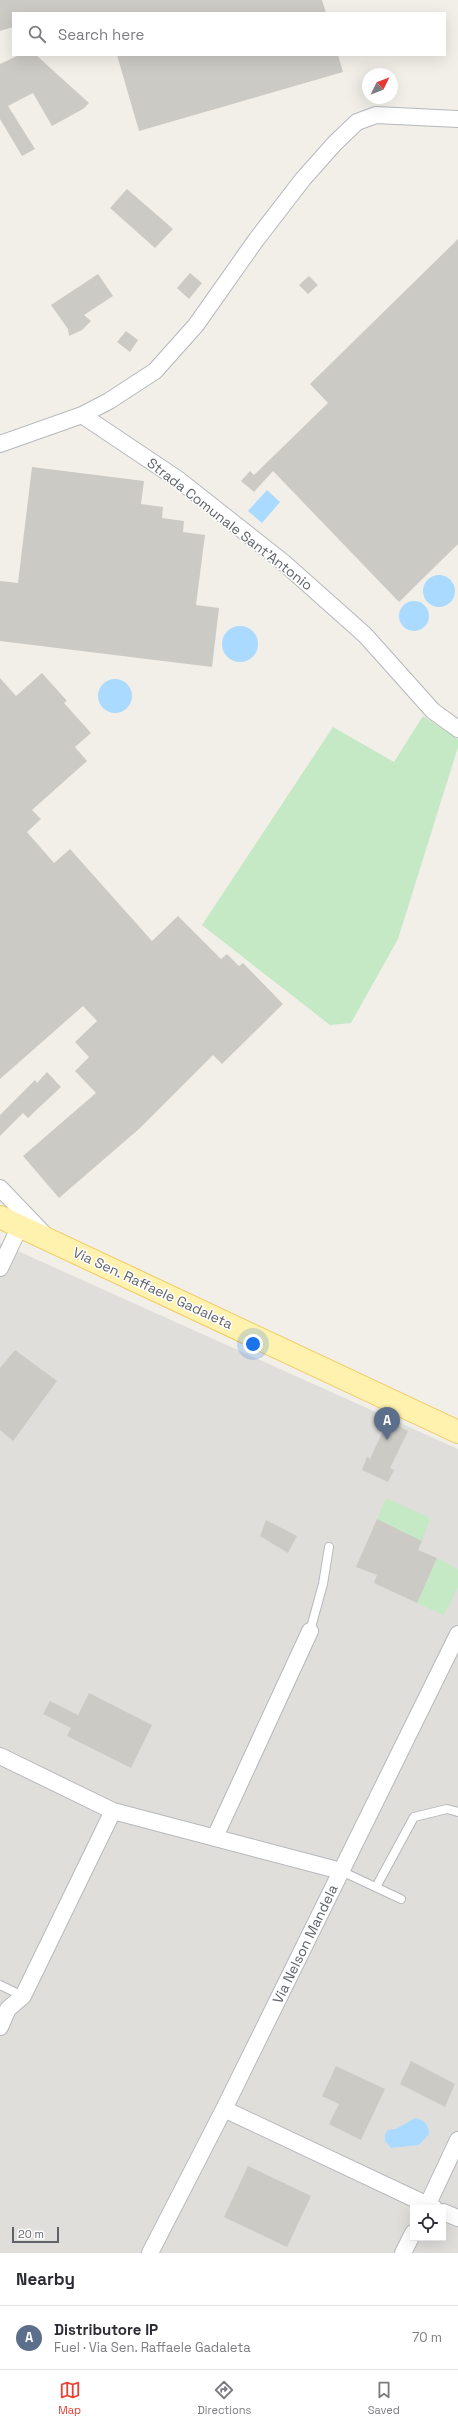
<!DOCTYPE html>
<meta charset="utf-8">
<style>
:root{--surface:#fff;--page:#f2f2f3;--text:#2b2b33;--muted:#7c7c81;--line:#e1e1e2;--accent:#ea4335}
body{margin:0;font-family:"Space Grotesk",sans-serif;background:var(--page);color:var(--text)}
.controls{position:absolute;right:12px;bottom:12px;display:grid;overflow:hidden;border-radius:0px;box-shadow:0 4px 16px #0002}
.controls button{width:36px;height:36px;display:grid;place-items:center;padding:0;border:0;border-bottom:1px solid var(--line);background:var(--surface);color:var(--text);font:20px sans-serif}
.compass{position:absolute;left:362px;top:68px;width:36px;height:36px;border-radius:50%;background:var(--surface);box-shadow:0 4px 16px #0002;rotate:47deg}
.scale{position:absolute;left:12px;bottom:10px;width:47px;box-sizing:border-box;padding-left:4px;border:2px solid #5f6368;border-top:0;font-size:11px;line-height:14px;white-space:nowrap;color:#5f6368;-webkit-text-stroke:3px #fff;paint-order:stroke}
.you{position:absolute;left:253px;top:1344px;width:14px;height:14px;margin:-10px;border:3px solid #fff;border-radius:50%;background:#1a73e8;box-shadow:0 0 0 6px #1a73e833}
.badge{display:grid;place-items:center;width:26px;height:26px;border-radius:50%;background:var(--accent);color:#fff;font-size:13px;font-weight:700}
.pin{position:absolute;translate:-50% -33px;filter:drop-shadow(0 1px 2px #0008)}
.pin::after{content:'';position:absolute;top:21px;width:14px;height:12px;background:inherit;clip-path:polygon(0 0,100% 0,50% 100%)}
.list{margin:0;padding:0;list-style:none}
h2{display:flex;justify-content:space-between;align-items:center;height:52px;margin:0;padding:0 16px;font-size:17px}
h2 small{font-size:13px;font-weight:400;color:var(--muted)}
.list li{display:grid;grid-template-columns:26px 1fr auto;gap:12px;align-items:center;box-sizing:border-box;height:64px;padding:0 16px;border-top:1px solid var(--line)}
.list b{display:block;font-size:15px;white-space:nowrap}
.list p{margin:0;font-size:13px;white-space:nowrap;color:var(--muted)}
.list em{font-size:13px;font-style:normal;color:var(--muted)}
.icon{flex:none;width:22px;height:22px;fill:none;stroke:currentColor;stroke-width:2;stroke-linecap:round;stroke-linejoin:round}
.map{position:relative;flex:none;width:458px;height:2253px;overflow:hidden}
.search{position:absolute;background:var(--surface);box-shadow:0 4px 16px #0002;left:12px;right:12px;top:12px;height:44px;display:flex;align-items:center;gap:10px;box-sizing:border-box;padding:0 14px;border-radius:0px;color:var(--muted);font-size:15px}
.sheet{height:116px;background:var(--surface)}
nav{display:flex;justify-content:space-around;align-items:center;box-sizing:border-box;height:56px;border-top:1px solid var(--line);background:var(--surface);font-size:11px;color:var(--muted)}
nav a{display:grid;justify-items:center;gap:2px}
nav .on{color:var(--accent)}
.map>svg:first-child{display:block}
.industrial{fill:#e0deda;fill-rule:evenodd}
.green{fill:#c5e8c5}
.water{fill:#aadaff}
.building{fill:#cccac5}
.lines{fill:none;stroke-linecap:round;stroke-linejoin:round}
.service-casing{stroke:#b5b8bc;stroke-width:10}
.minor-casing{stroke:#b5b8bc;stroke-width:18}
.primary-casing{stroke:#f2c960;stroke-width:24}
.service{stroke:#fff;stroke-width:8}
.minor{stroke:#fff;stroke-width:16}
.primary{stroke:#fff2af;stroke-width:22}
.labels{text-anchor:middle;stroke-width:3;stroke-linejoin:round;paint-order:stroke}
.street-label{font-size:14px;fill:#5f6368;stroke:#fff}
</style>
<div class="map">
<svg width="458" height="2253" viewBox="0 0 458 2253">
<rect width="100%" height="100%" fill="#f1efe8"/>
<path class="industrial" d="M0 1243 458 1449V1649L456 1653 458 1654V2253H0ZM413 2208H443V2238H413Z"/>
<path class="green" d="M423 716 458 739V747L398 939 351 1023 330 1025 202 925 333 727 394 762Z
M386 1498 430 1518 422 1541 377 1519Z
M437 1558 458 1569V1587L444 1615 417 1603Z"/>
<path class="water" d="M267 490 280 502 262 523 248 511Z
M423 591a16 16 0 1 1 32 0a16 16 0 1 1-32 0Z
M399 616a15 15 0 1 1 30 0a15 15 0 1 1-30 0Z
M222 644a18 18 0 1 1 36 0a18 18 0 1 1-36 0Z
M98 696a17 17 0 1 1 34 0a17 17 0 1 1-34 0Z
M415 2118C425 2120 428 2124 429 2134L419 2145 391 2148 385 2141V2134L388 2130 396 2129Z"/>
<path class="building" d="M0 0H322L326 13H13V27L0 31Z
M19 55H36L89 103 83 109 52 126 33 93 8 106 35 149 22 156 0 119V64Z
M117 55H338L343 72 139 131Z
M127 189 173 229 155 248 110 208Z
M458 239V544L399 602 273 471 254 492 241 481 250 471 254 475 328 403 310 384Z
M190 273 202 283 189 299 177 288Z
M98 274 113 296 84 315 91 321 82 330 69 336 68 329 51 305Z
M309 276 318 285 308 294 299 285Z
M126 331 138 340 130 352 117 342Z
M32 467 144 481 141 504 163 507 162 518 184 521 183 532 205 535 196 605 219 608 212 667 0 641V581L18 583Z
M42 673 67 701 64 703 91 733 75 747 87 761 32 810 41 819 27 832 54 863 70 849 152 941 178 916 221 959 227 954 239 966 243 963 283 1004 222 1064 213 1055 139 1129 59 1198 23 1156 96 1093 75 1071 89 1057 75 1042 97 1021 83 1006 0 1079V678L16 696Z
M47 1072 61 1087 28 1118 23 1113 0 1136V1115L35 1080 37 1083Z
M15 1350 57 1381 13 1441 0 1430V1368Z
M388 1420 408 1431 390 1468 394 1470 388 1482 362 1470 367 1457 370 1459Z
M377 1519 422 1541 418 1550 437 1558 417 1603 374 1583 377 1575 356 1567Z
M266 1520 297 1536 288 1553 260 1536Z
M89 1693 152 1725 131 1768 67 1736 71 1728 43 1714 50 1701 78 1715Z
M411 2061 455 2084 445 2107 400 2084Z
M336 2066 385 2089 361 2140 329 2124 339 2104 322 2096Z
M248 2166 311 2196 287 2247 224 2217Z"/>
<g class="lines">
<defs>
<path id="service" d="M310 1631 323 1584 329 1547
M341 1871 401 1899
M376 1887 414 1817 447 1809 458 1812
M0 1985 23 1996"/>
<path id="minor" d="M82 415 179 480 283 562 365 635 433 711 458 729
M0 444 82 415 109 401 155 371 196 325 256 240 303 179 335 143 357 122 376 115 458 119
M0 1188 45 1235
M0 1268 20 1226
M0 1756 113 1811 341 1871
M215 1837 310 1631
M0 2027 8 2009 23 1996 113 1811
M224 2109 434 2208
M426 2208 458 2140
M443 2212 458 2218
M150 2253 224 2109 458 1634
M403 2253 413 2233"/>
<path id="primary" d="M0 1217 458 1432"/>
</defs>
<use href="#service" class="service-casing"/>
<use href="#minor" class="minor-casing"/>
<use href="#primary" class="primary-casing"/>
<use href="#service" class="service"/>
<use href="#minor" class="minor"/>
<use href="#primary" class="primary"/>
</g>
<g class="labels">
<g class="street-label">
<text transform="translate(230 524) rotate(38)" y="5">Strada Comunale Sant'Antonio</text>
<text transform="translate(153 1288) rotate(25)" y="5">Via Sen. Raffaele Gadaleta</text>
<text transform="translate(305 1944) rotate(-64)" y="5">Via Nelson Mandela</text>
</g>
</g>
</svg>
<div class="controls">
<button><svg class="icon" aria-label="locate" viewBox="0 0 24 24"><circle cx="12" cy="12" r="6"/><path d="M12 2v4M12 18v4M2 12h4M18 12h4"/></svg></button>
</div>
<svg class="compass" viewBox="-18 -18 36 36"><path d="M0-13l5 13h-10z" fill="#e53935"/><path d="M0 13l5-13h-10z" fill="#7c7c81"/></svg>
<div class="scale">20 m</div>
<div class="you"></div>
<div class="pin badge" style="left:387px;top:1440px;background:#5c6f8a">A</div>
<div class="search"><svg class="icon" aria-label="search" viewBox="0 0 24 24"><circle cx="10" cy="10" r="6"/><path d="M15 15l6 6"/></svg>Search here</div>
</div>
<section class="sheet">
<h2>Nearby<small></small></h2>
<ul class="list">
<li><span class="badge" style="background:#5c6f8a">A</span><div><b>Distributore IP</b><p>Fuel · Via Sen. Raffaele Gadaleta</p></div><em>70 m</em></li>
</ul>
</section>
<nav>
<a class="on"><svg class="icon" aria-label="map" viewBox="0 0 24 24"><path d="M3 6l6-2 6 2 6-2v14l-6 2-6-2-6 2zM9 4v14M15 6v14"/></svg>Map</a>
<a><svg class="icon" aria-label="directions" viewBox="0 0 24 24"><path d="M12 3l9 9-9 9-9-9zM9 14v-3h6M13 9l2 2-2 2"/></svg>Directions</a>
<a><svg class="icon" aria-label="saved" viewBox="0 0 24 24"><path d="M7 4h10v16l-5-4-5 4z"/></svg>Saved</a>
</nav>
